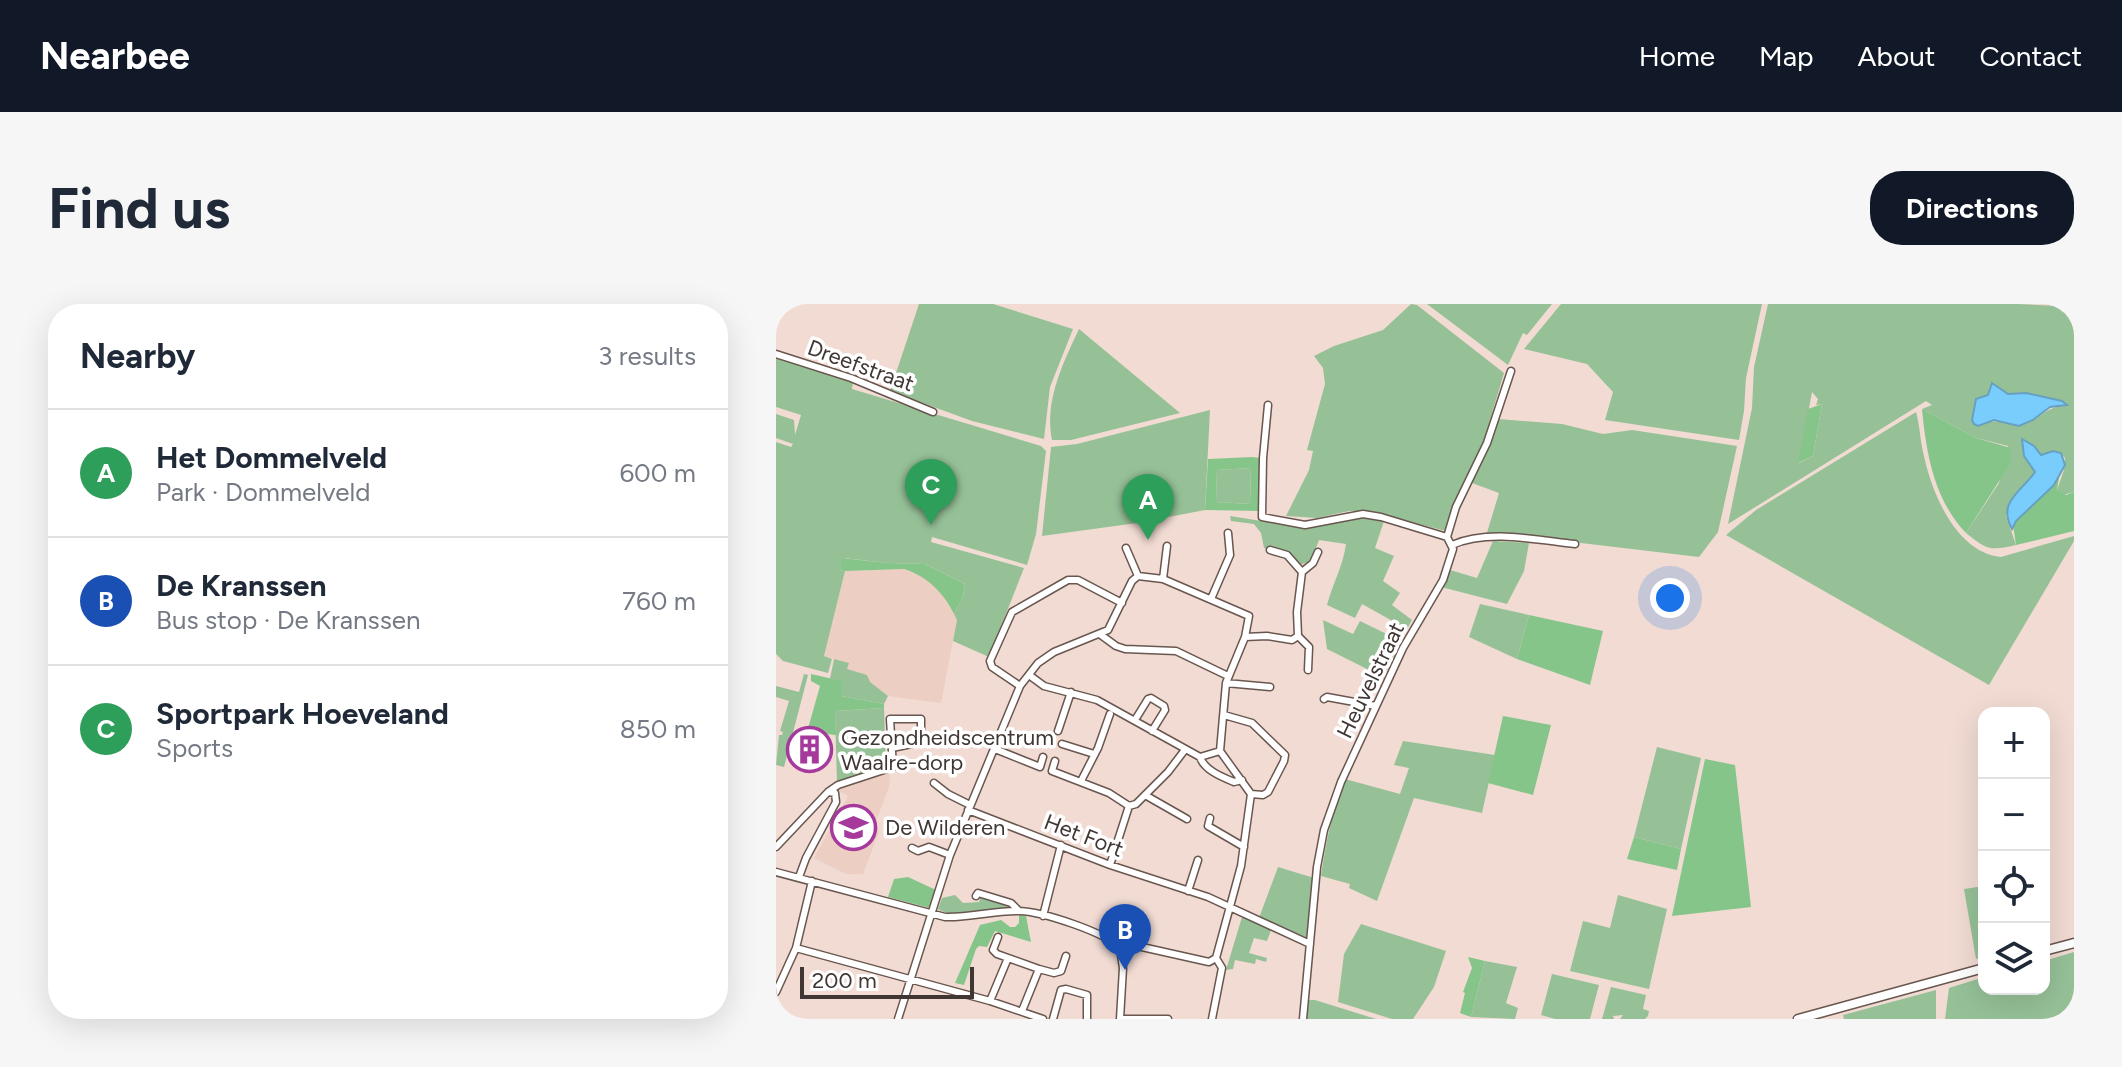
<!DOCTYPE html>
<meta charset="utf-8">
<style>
:root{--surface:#fff;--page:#f6f6f7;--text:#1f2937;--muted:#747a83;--line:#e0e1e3;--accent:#111827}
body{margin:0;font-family:Figtree,sans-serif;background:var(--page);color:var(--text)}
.controls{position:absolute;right:24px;bottom:24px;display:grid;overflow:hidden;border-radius:16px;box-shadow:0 8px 32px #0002}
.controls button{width:72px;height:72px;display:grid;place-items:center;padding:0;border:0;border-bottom:2px solid var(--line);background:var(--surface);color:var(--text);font:40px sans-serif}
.scale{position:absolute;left:24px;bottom:20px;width:174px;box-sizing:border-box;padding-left:8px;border:4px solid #403734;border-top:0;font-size:22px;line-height:28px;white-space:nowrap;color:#403734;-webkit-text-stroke:6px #fff;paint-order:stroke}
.you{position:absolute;left:894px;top:294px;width:28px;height:28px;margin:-20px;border:6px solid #fff;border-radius:50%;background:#1a73e8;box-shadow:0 0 0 12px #1a73e833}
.badge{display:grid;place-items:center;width:52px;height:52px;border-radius:50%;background:var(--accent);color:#fff;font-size:26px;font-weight:700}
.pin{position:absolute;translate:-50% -66px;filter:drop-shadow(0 2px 4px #0008)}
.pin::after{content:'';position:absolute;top:42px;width:28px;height:24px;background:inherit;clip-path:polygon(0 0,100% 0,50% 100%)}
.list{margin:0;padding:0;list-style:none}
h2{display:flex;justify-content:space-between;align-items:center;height:104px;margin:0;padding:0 32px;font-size:34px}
h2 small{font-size:26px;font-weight:400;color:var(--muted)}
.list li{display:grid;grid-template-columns:52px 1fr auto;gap:24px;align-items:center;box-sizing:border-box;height:128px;padding:0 32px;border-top:2px solid var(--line)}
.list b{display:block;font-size:30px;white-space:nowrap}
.list p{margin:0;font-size:26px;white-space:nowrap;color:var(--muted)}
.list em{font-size:26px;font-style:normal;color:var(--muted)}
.icon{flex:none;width:44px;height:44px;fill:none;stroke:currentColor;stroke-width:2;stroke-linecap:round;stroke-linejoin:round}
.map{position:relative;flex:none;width:1298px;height:715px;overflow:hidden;border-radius:32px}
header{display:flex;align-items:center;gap:48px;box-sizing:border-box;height:112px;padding:0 40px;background:var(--accent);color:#fff}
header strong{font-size:38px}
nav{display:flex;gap:44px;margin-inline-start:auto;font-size:28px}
.intro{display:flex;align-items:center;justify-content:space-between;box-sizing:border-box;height:192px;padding:0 48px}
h1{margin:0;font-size:56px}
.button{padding:20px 36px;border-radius:32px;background:var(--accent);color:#fff;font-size:28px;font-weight:700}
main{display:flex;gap:48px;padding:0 48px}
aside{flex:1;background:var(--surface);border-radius:32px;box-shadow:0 8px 32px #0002}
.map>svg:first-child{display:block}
.built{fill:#eccec3}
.green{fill:#96c197;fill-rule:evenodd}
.forest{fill:#86c58a;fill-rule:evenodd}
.water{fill:#78cdfc;stroke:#67a0c0;stroke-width:2}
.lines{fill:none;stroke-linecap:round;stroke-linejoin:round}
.street-casing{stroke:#69564f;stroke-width:9}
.secondary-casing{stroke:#69564f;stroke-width:11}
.street{stroke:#fff;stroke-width:6}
.secondary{stroke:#fff;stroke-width:8}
.labels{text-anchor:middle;stroke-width:7;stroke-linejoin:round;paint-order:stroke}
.street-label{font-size:22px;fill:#403734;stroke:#fff}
.poi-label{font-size:22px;fill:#403734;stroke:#fff;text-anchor:start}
</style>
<header>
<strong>Nearbee</strong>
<nav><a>Home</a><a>Map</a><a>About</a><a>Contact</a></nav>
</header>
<div class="intro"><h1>Find us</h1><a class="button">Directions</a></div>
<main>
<aside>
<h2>Nearby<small>3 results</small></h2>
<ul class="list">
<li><span class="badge" style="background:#2e9e5b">A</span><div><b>Het Dommelveld</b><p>Park · Dommelveld</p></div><em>600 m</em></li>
<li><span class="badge" style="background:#1a4fb4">B</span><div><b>De Kranssen</b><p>Bus stop · De Kranssen</p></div><em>760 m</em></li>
<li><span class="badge" style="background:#2e9e5b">C</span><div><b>Sportpark Hoeveland</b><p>Sports</p></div><em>850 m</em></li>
</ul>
</aside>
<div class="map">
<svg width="1298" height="715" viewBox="0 0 1298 715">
<rect width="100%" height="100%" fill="#f1dbd3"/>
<path class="built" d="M128 265 147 273 164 286 181 316 165 399 112 392 71 365 72 359 48 352 69 267Z
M114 468 113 483 100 517 103 528 87 570H70L38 554 72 492 61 486 63 483Z"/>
<path class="green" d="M143 0H217L297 25 274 83 268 135 196 117 114 87Z
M635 0 641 1 728 69 705 146 670 227 591 207H573L541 214 510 212 533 166 537 147 531 146 549 80 547 64 538 52 558 42 607 26Z
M651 0H776L751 31 747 29 732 61Z
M785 0H986L970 74 968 107 963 136 829 116 837 88 811 60 748 45Z
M992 0H1242L1283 2 1298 9V188L1287 191 1281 186 1288 166 1289 154C1281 144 1275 150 1265 151L1260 144 1251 156 1259 168 1230 212 1240 241C1214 247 1211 246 1190 229L1223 179 1232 142 1200 134 1146 105 1156 101 1150 97 952 220 976 104 978 63ZM1219 81 1232 90 1250 89 1286 97 1288 102C1270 102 1263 117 1246 121 1232 123 1221 112 1207 121L1196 116 1201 95 1212 91 1214 82ZM1036 88 1042 95 1040 101 1046 100 1037 152 1023 159Z
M303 25 404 109 295 136H276C268 98 287 59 303 25Z
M0 53 77 78 76 85 265 142 270 147 260 230 251 261 156 233 155 238 248 264 213 353 177 337 181 316 178 310 187 293 189 280 149 260 111 259 68 254 64 266 69 267 48 352 56 355 52 369 7 357 0 350V138L15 143 17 140 0 134V110L18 116 19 131 25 111 0 103Z
M434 106 429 206 361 219 266 232 275 143 301 140Z
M1140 108C1144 122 1144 137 1148 152 1156 190 1181 249 1225 253L1298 232V237L1213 381 950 231 980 206Z
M722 115 786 120 827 130 856 126 961 142 942 228 923 253 780 236 710 232 723 189 696 179Z
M475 164 474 200 440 198 441 166Z
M454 212 522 223 589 212 608 217 599 244 618 252 607 277 624 289 616 301 636 316 631 325 586 300 579 314 551 301C557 279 567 262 570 240L543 236 535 257 524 261 512 250 488 244 485 229 478 220 455 217Z
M717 237 753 239 748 267 731 300 665 283 674 266 701 274Z
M704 300 753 311 741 355 693 333Z
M547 316 577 330 584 317 625 337 607 373 551 345Z
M58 355 73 359 71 365 91 371 94 378 112 392 108 400 65 392 54 375Z
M28 370 32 371 8 463 0 461 3 431H6L7 428 4 427 13 397 0 393V382L23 388Z
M108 404 110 461 61 479 59 407Z
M627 437 719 451 706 509 638 494 601 597 573 584 574 580 545 572C550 538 556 507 569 475L624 490 633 464 618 461Z
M881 443 925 454 905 545 858 533Z
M502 563 538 574 533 635 483 614Z
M1208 582V653L1200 655 1188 585Z
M179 591 187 599 203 598 205 592 232 601V604C210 606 182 617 162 605L166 594Z
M842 591 891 605 873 685 794 667 807 617 834 624Z
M466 613 495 626 491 637 478 634 473 649 491 654 490 658 480 655 479 660 459 656 457 665 450 666Z
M585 620 670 647 658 683 637 715H616L562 698 568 650Z
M1298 648V715H1169L1173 684 1208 673V685H1268V657Z
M709 657 741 663 730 699 742 704 739 715 695 713Z
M776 670 823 681 814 715H779L765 711Z
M835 683 870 691 867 705 873 707 872 712 869 715H844L847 711 837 712 838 715H826Z
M1160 686V715H1068L1067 711Z
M533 696H539L600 715H531Z"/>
<path class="forest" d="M1046 100 1037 152 1022 159 1032 105Z
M1146 105 1200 134 1235 144 1234 160 1190 229C1158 196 1150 148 1146 105Z
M476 153 484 154V207L429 206 432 155ZM475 164 474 200 440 198 441 166Z
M1283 174 1281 186 1290 191 1298 188V227L1240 241 1237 221Z
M66 254 111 259 149 260 189 280 187 293 178 310C167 288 152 273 128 265L69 267 64 266Z
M753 311 827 327 814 381 741 355Z
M35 370 66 377 65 392 108 400V404L59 407 60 431 31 428 44 382 35 377Z
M727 412 775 421 757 491 712 479Z
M929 455 959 461 975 603 896 612Z
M858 533 905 545 901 566 851 555Z
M132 573 160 586 154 604 112 593 118 575Z
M243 611 250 612 255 638 219 627 211 643 203 642 200 645 188 681 179 679 204 621 225 616 234 623H239L243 619Z
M692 653 709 657 695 713 684 709 689 689 687 688 696 664Z"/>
<path class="water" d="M1216 79 1232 90 1250 89 1286 97 1291 101 1274 103 1257 116 1243 122 1218 116 1202 122 1198 120 1196 116 1200 95 1212 91Z
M1246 135 1258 142 1265 151 1277 147 1285 149 1289 161 1278 181 1240 217 1236 225C1221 198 1245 188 1259 168L1248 152Z"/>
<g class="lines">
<defs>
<path id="street" d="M0 50 75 74 157 108
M492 101 487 154 486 213 529 221 587 210 605 213 671 233
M676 241C712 225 761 236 799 240
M350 244 362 272
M526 268 537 259 542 248
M387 275 391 242
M435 295 454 251 452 229
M325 331 340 342 349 345 400 347 452 372
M522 332 533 343 532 366
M469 333 491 332 516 336 522 332 521 308 526 268 511 251 494 246
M253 371 268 382 321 396 424 453C428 466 446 473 458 478L466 476
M450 379 494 383
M244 382 216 363 214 357 236 308 292 276H302L346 299
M548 395 551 393 600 402
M448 411 476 419 509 451 508 457 492 488 487 491 475 490
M359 416 372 395 375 394 388 402 389 406 376 427
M282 427 295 388
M286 440 318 450
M219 445 264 463 267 453
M424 453 444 447
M279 457 276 467 333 489 353 502
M305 477 322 444 334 410
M158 479 172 490 194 501
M369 491 411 515
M192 506 334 561 432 593 534 640
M434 514 432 522 468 543
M0 543 52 488 62 481 117 463 114 415H145V438L116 444
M136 544 142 547 153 543 174 551
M334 561 353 502 360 500 392 468 408 447
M0 568 169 613C194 614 219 606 244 607 267 608 329 628 344 644L347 664 344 715
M23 573 30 554 60 498 59 489 52 488
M412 587 422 556
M200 592 202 589 235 599 243 607
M267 612 285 541
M222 633 217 646 221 650 263 665
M20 644 214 697 267 715
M0 688 20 644 36 577
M214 697 232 654
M246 707 263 665 278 669 285 667 290 652
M122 715 174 551 244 382 262 359 278 348 332 326 356 277 362 272 387 275 473 312 469 333 450 379 444 447 475 490 465 562 440 654 433 658 357 641H350L344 644
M277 715 285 686 290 685 311 691V715
M344 715H392
M436 715 446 664 440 654
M527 715 541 563 548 526 565 478 627 344 667 276 677 245 671 233 680 203 711 139 735 67"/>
<path id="secondary" d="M1268 647 1298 639
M1022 715 1208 664"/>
</defs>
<use href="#street" class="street-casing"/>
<use href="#secondary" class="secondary-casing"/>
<use href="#street" class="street"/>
<use href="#secondary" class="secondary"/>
</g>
<defs>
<symbol id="building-ring" viewBox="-11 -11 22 22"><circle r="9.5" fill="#fff" stroke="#a53a9c" stroke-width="1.5"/><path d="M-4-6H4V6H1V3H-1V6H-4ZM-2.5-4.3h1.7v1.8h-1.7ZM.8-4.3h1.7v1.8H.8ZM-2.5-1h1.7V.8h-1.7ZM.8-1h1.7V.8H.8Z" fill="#a53a9c"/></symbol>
<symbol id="school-ring" viewBox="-11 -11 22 22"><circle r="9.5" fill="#fff" stroke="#a53a9c" stroke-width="1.5"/><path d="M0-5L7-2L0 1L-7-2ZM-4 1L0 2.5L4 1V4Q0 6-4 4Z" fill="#a53a9c"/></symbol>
</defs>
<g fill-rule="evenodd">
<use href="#building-ring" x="8" y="420" width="51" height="51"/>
<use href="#school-ring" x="52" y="498" width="51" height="51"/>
</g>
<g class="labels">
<g class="street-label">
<text transform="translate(85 61) rotate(20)" y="8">Dreefstraat</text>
<text transform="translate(594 376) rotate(-64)" y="8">Heuvelstraat</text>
<text transform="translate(308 531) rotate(21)" y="8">Het Fort</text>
</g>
<g class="poi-label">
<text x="65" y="441">Gezondheidscentrum<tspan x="65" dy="25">Waalre-dorp</tspan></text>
<text x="109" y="531">De Wilderen</text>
</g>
</g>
</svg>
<div class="controls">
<button>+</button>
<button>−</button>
<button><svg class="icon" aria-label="locate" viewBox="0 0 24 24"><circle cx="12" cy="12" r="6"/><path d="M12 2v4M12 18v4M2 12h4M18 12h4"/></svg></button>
<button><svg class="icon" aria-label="layers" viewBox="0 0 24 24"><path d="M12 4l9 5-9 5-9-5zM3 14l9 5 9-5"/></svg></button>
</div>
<div class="scale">200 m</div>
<div class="you"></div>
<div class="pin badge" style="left:372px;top:236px;background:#2e9e5b">A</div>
<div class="pin badge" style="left:349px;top:666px;background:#1a4fb4">B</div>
<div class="pin badge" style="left:155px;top:221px;background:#2e9e5b">C</div>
</div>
</main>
